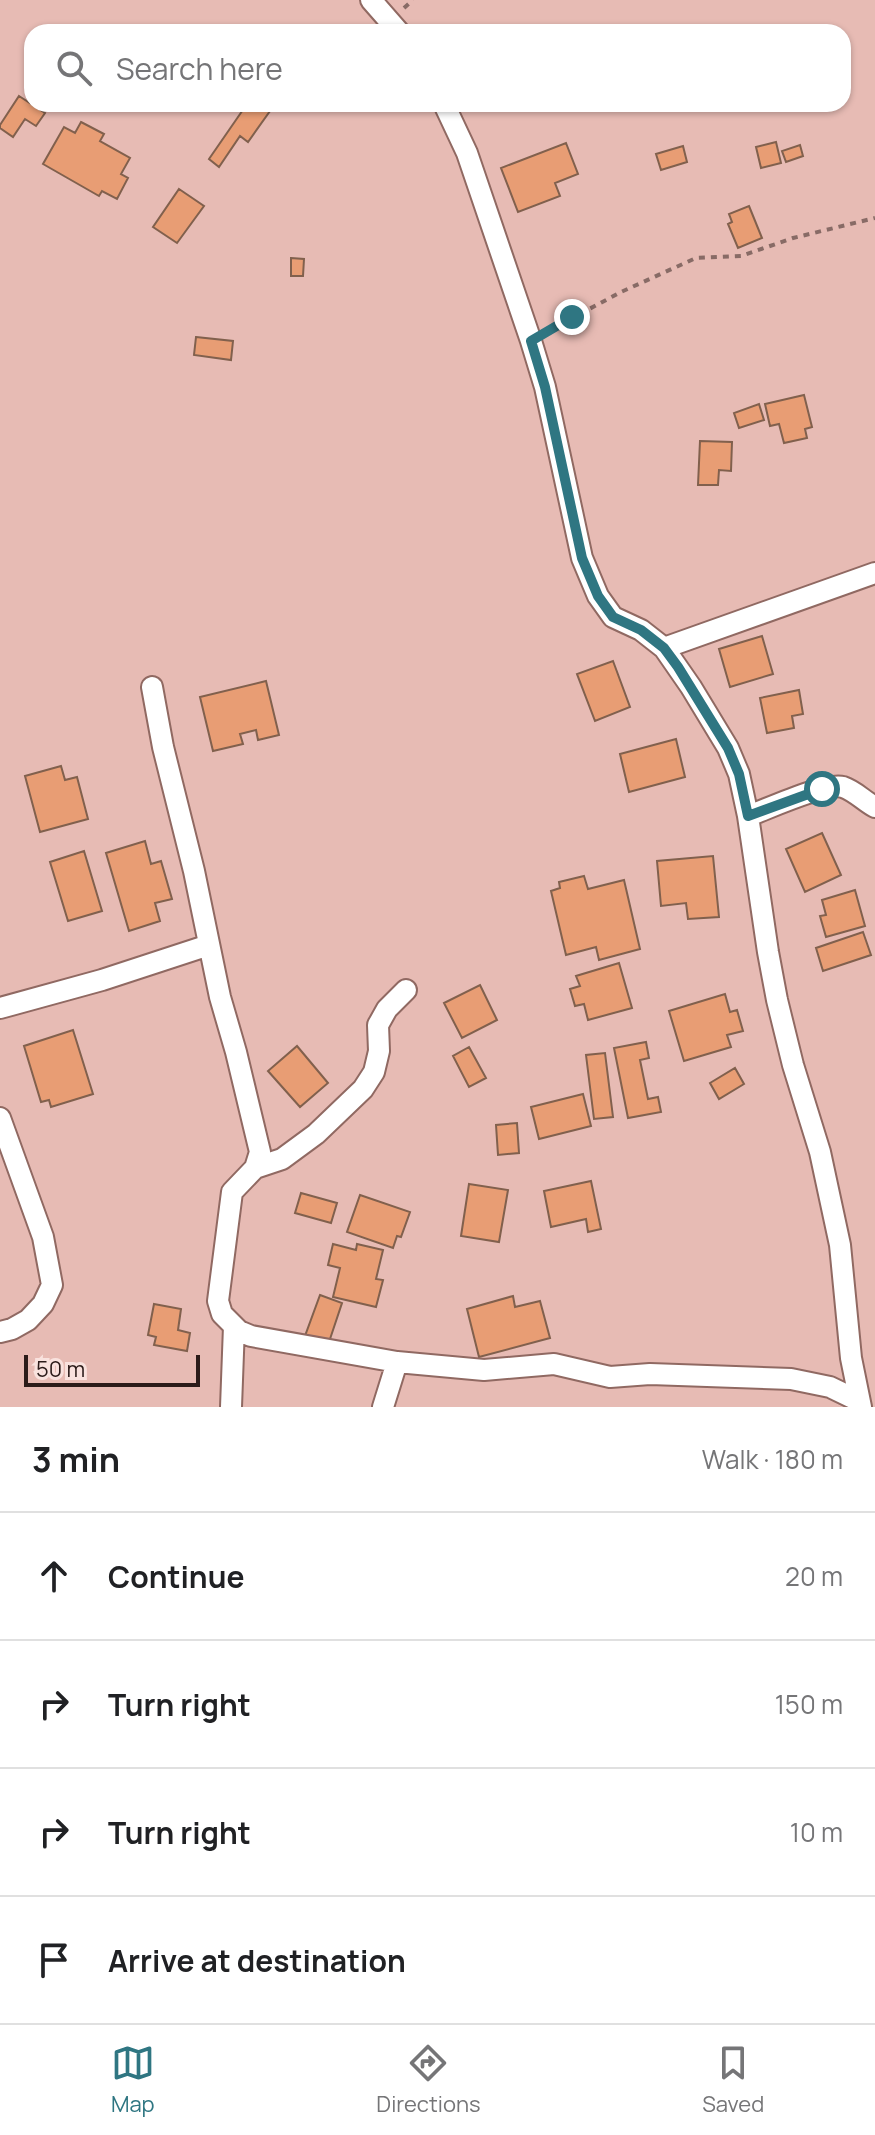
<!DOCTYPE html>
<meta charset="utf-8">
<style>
:root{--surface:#fff;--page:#f2f2f2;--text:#202124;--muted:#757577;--line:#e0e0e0;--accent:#2f7682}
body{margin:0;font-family:Manrope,sans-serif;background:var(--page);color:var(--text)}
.scale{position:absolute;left:24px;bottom:20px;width:176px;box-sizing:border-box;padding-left:8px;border:4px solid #2b1b19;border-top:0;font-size:22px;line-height:28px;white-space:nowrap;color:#2b1b19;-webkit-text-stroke:6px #f9e2de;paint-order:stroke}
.stop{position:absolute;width:24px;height:24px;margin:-18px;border:6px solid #2f7682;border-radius:50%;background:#fff}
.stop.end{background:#2f7682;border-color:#fff;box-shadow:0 2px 8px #0008}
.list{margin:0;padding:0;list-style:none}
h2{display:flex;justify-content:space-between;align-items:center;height:104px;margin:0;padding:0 32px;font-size:34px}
h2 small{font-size:26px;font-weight:400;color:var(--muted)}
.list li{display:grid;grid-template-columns:52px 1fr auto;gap:24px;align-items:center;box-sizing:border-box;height:128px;padding:0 32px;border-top:2px solid var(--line)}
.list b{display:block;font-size:30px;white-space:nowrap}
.list em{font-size:26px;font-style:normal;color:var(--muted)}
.icon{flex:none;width:44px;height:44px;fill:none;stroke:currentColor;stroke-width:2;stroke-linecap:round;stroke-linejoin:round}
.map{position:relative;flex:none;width:875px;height:1407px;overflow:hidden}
.search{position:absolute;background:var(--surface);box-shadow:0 2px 6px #0004;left:24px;right:24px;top:24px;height:88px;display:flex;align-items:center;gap:20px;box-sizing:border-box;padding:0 28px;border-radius:24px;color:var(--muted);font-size:30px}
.sheet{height:616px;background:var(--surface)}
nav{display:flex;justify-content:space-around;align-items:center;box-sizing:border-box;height:112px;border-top:2px solid var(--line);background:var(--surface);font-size:22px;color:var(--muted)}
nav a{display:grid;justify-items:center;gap:4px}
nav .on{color:var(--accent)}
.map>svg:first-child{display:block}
.building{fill:#e89d74;stroke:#81604d;stroke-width:2}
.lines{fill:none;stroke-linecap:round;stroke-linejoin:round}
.street-casing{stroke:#906962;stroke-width:24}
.path{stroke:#886b66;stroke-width:4;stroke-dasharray:6 6;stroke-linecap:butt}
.street{stroke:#fff;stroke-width:20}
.route{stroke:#2f7682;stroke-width:10}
</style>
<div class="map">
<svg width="875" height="1407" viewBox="0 0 875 1407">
<rect width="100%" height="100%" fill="#e7bbb4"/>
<path class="building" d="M19 96 45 113 36 126 25 119 13 137 0 128V125Z
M247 104H275L248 142 240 136 219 167 209 159Z
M81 122 104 134 100 141 130 158 121 174 128 178 117 199 102 191 99 196 43 164 64 127 75 133Z
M776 142 781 163 761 168 756 147Z
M566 143 578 174 555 183 560 196 518 212 501 168Z
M800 145 803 156 786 162 782 151Z
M683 146 687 162 661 170 656 154Z
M179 189 204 206 177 243 153 227Z
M749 206 762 238 738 248 728 224 732 222 729 214Z
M291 258 304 259 303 276H291Z
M196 337 233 341 231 360 194 355Z
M804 395 812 427 805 429 807 438 784 443 779 424 770 426 765 404Z
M759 404 764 420 739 428 734 413Z
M700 441 732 442 731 471 719 470 718 485H698Z
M762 636 773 674 730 687 719 649Z
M613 661 630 707 595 721 577 674Z
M266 681 279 735 258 740 256 730 240 734 243 744 213 751 200 697Z
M799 690 803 714 792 716 794 728 767 733 760 698Z
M676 739 685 777 629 792 620 754Z
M61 766 65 780 77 777 88 819 40 832 25 776Z
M822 833 841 875 805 892 786 849Z
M145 841 151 864 161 861 172 899 155 903 160 921 129 931 106 853Z
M84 851 102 911 68 921 50 862Z
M713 856 719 917 688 919 686 903 661 906 657 861Z
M584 876 588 889 624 880 640 949 599 960 596 947 566 955 551 891 560 888 559 882Z
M855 890 865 926 826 937 820 916 826 915 822 900Z
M863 932 871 955 823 971 816 948Z
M619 963 632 1008 588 1020 584 1004 575 1006 570 989 580 986 576 976Z
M480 985 497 1020 462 1038 444 1003Z
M725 994 730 1012 737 1010 743 1031 727 1035 731 1047 684 1061 669 1011Z
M73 1030 93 1094 51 1107 49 1100 41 1102 24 1046Z
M646 1042 649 1058 640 1060 648 1099 658 1097 661 1112 628 1118 614 1048Z
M297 1046 328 1083 300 1107 268 1071Z
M469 1047 486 1078 469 1087 453 1056Z
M605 1053 613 1117 594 1119 586 1055Z
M735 1068 744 1084 719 1099 710 1083Z
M583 1094 591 1126 539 1139 531 1107Z
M517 1123 519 1153 498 1155 496 1125Z
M591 1181 601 1229 588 1232 586 1219 551 1227 544 1191Z
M469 1184 508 1190 499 1242 461 1236Z
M301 1193 337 1203 331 1223 295 1213Z
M360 1195 410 1212 401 1237 397 1236 393 1248 347 1232Z
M333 1244 356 1250 357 1244 383 1250 376 1279 383 1280 376 1307 333 1297 340 1268 328 1265Z
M320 1295 342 1303 328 1345 305 1336Z
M513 1296 515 1307 540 1301 550 1338 479 1357 467 1309Z
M154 1304 181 1309 178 1330 190 1333 187 1351 154 1345 156 1337 148 1335Z"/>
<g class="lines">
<defs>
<path id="street" d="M371 0 399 32
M444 104 467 153 531 341 545 387 582 558 598 596 613 617 641 630 664 648 691 687 728 748 739 774 748 816 768 952 777 1000 793 1065 820 1152 840 1245 851 1358 861 1407
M664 648 875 573
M152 687 163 747 194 871 220 997 236 1052 260 1152 255 1168 232 1192 218 1301 222 1314 239 1331 251 1336 397 1362 484 1370 554 1364 610 1377 650 1374 791 1379 830 1387 859 1401
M748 816C768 809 825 782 843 787 855 791 864 801 875 807
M0 1008 102 980 209 945
M0 1118 43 1237 52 1285 43 1304 28 1320 12 1329 0 1332
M255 1168 282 1159 316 1134 363 1089 374 1072 379 1051 378 1025 387 1009 406 990
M231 1407 234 1326
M383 1407 397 1362"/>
</defs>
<use href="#street" class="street-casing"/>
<path class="path" d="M404 8 413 0
M548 331 621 292 696 258 741 256 793 238 875 218"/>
<use href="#street" class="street"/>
</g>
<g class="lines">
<path class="route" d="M572 317 531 341 545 387 582 558 598 596 613 617 641 630 664 648 678 667 728 748 739 774 748 816 822 789"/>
</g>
</svg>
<div class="scale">50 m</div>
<div class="stop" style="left:822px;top:789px"></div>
<div class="stop end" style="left:572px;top:317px"></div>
<div class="search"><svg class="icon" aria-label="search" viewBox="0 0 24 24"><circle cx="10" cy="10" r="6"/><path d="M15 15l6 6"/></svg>Search here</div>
</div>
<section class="sheet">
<h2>3 min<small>Walk · 180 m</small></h2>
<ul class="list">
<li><svg class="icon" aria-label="ahead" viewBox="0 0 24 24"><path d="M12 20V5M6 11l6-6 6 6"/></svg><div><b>Continue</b></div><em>20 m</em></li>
<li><svg class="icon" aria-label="right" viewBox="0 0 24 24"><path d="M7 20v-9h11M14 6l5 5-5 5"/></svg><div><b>Turn right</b></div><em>150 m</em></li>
<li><svg class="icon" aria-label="right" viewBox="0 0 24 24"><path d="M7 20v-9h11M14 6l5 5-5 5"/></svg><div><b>Turn right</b></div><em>10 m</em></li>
<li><svg class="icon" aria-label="arrive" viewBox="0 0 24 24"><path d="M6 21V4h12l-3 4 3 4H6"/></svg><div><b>Arrive at destination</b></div></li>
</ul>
</section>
<nav>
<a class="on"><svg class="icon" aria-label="map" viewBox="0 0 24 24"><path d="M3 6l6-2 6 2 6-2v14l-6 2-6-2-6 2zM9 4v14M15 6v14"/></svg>Map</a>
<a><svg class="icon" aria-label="directions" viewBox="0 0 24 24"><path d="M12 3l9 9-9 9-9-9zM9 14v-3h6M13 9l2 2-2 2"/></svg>Directions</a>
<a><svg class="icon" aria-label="saved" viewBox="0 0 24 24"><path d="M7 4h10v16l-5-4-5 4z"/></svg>Saved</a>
</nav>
